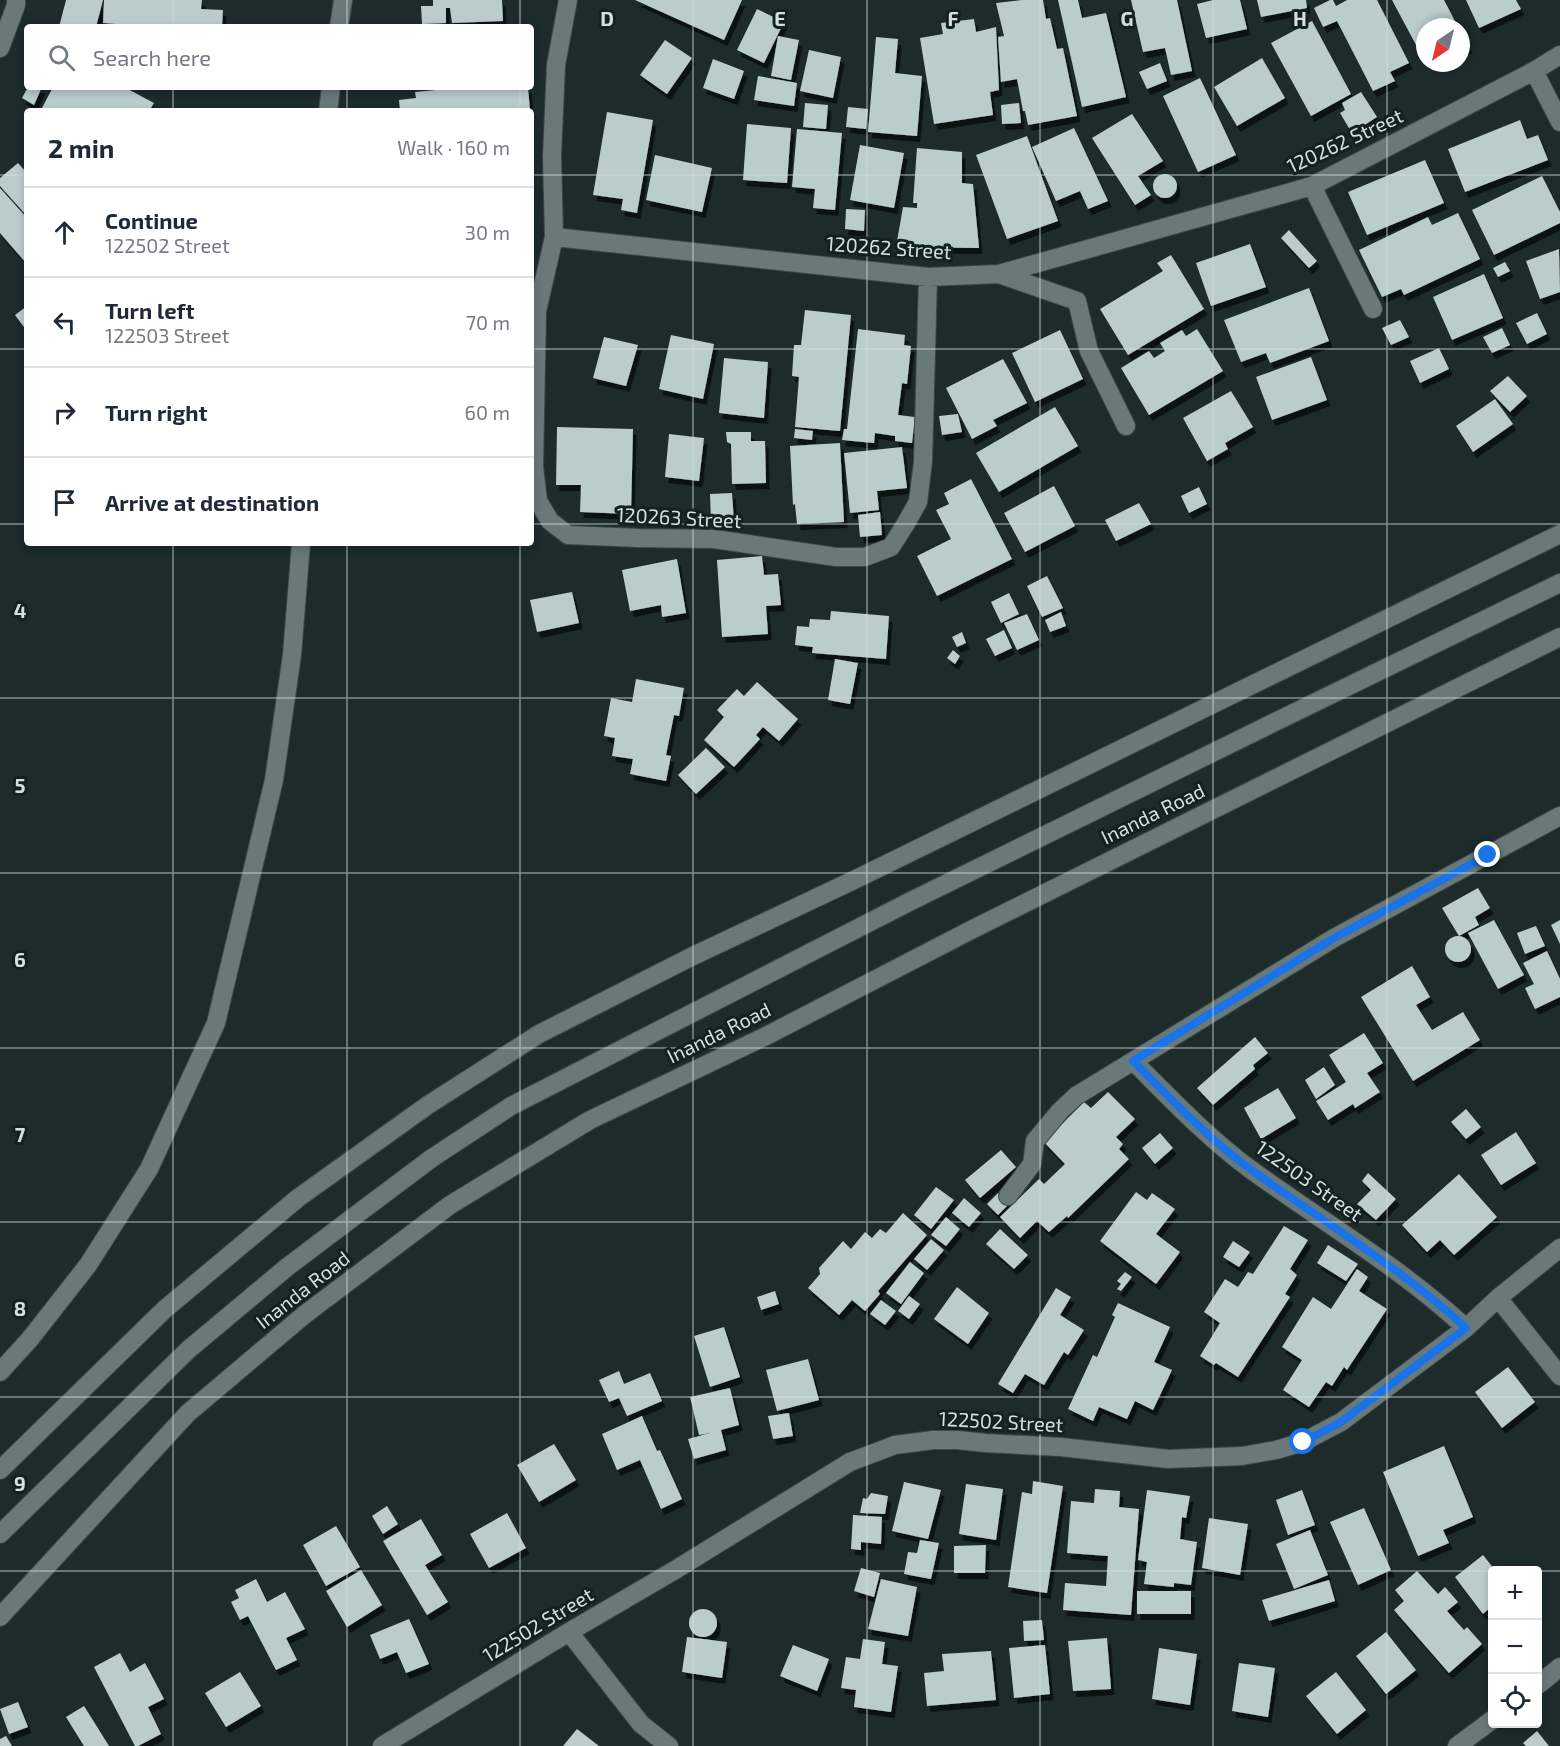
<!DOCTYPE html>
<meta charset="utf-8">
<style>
:root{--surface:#fff;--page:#f6f6f7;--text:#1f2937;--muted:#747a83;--line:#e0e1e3}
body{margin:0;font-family:"Exo 2",sans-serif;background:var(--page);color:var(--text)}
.controls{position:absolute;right:18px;bottom:18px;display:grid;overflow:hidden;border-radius:6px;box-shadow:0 3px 9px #0003}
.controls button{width:54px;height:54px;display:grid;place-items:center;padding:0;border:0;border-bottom:2px solid var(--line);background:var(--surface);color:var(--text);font:30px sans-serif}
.compass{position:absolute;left:1416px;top:18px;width:54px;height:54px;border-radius:50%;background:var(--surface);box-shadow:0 3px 9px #0003;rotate:215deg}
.stop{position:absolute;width:18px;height:18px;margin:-14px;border:4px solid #1a73e8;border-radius:50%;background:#fff}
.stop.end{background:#1a73e8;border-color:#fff;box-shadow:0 2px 6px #0008}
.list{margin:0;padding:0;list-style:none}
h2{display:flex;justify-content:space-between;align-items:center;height:78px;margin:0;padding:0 24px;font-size:26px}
h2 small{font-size:20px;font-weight:400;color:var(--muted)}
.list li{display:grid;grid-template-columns:39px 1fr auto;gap:18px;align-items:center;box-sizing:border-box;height:90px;padding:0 24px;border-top:2px solid var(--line)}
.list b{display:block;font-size:22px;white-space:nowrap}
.list p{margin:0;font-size:20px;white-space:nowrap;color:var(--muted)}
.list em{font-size:20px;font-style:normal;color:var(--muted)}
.icon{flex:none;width:33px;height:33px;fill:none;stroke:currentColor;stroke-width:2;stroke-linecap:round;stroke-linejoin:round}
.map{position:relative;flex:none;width:1560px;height:1746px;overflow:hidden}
.search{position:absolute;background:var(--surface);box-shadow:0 3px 9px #0003;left:24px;top:24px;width:510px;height:66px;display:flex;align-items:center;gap:15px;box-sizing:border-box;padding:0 21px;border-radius:6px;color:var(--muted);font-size:22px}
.panel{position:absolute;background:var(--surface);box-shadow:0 3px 9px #0003;left:24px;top:108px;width:510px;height:438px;border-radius:6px}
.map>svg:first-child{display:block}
.building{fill:#bcc;filter:url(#shadow)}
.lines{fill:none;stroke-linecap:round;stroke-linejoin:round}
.minor-casing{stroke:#3c4848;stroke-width:20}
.minor{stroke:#697979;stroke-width:18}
.route{stroke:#1a73e8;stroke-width:8}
.grid{fill:none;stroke:#d6dfdf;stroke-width:1.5;stroke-opacity:0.55}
.labels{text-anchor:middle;stroke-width:6;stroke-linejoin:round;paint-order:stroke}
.street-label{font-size:20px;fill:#d6dfdf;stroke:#132121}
.grid-label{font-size:20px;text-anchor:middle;font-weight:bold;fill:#d6dfdf;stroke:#132121;stroke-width:6;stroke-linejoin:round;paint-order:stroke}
</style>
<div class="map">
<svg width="1560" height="1746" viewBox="0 0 1560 1746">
<defs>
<filter id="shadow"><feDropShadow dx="3.5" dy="6" stdDeviation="0" flood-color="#0009"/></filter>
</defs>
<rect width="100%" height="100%" fill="#1d2b2b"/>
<path class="building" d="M66 0H103L96 27H59Z
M104 0H202L201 9 223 10 222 27H115L116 24 103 23Z
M433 0H502L503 21 452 23 450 8H446V23L422 24 421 6H433Z
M635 0H742L724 40Z
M1022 0H1043L1046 19 1050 18 1057 49 1063 48 1077 116 1028 125 1025 111H1023L1017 79 1001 82 998 37 1004 36 996 3Z
M1058 0H1078L1082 18 1106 13 1126 97 1082 107Z
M1131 0H1177L1192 71 1171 75 1165 48 1143 52Z
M1213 0H1240L1247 29 1206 38 1197 4Z
M1257 0H1306L1307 8 1261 17Z
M1330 0H1333L1336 6 1347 0H1377L1409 63 1390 72 1395 81 1373 91 1337 21 1323 27 1314 8Z
M1392 0H1444L1458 27H1425V54L1422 56Z
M1466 0H1516L1521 9 1479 28Z
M757 9 784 22 764 63 737 50Z
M974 19 976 32 996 27 999 90 990 92 993 115 934 124 920 38 943 34 941 23Z
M1312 21 1351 94 1311 116 1271 43Z
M1461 32 1469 47 1461 51Z
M778 36 799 40 791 80 771 76Z
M876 37 898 39 895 73 922 76 917 136 868 132Z
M665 40 692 58 667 94 640 75Z
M809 50 841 57 833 98 800 91Z
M1262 58 1285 98 1237 126 1214 87Z
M713 59 744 71 734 99 703 88Z
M1160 63 1167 81 1147 89 1139 72Z
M758 76 797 83 794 106 754 100Z
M1200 78 1236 155 1198 172 1163 96Z
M28 87H42L34 105 22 98Z
M53 87 62 89 63 87H124L154 103 149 111H48L42 108Z
M467 87H528L530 111H400L399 100 416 98 415 92Z
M1361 92 1377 117 1352 133 1340 113 1345 110 1342 103Z
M805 103 828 105 826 129 803 127Z
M1019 103 1021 123 1002 124 1001 105Z
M848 107 868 109 866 129 846 127Z
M607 112 653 120 637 213 621 210 623 199 593 195Z
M1132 114 1163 161 1138 176 1151 195 1135 205 1092 138Z
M1520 120 1527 139 1538 135 1548 160 1465 192 1448 149Z
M747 124 791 128 787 183 743 180Z
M1074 128 1108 201 1088 209 1080 191 1056 201 1032 147Z
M797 129 842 133 835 210 813 208 815 189 792 187Z
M1027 136 1058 221 1007 239 976 155Z
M860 145 904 153 894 208 850 200Z
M917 148 962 152V183L973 184 979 248 896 247 903 207 917 208V203H913Z
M655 155 712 168 702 212 646 200Z
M1425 160 1444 203 1367 235 1348 192Z
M18 163 27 173V216L0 186V178Z
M1153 186a12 12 0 1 1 24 0a12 12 0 1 1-24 0Z
M1542 176 1560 212V223L1494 255 1472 210Z
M0 188 27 218V264L0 233Z
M846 209 865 210 864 231 845 229Z
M1458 213 1480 259 1404 295 1401 289 1382 297 1359 250 1428 217 1432 225Z
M1289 230 1317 261 1309 268 1281 238Z
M1250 244 1266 287 1211 306 1196 263Z
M1559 249 1560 292 1540 299 1526 261Z
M1171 255 1204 309 1128 355 1100 309 1163 271 1157 263Z
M1505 262 1510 271 1498 277 1493 268Z
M1484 274 1503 318 1452 340 1433 297Z
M1309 288 1329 341 1270 363 1266 353 1241 362 1224 320Z
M27 306V331L15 315Z
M805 310 851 315 840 431 795 427 799 377 792 376 794 345H801Z
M1537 313 1547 334 1527 344 1516 323Z
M1400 320 1409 337 1391 345 1382 328Z
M1502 328 1510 345 1492 353 1483 337Z
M858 329 905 335 904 345 911 346 907 384 902 383 898 415 915 417 912 443 895 441V436L875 433 874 443 842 440 844 429H847Z
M1197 329 1223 371 1149 415 1121 368 1149 351 1154 358 1165 351 1160 343 1182 330 1186 336Z
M1060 330 1083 379 1035 402 1012 353Z
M671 335 714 344 703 399 659 389Z
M604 337 638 345 626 386 593 378Z
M1439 348 1449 369 1420 383 1410 361Z
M1311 357 1327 400 1272 420 1256 377Z
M724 358 768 362 764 418 719 413Z
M1003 359 1027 403 993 420 997 426 972 439 946 388Z
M1508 376 1527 396 1510 412 1490 391Z
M1231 391 1253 427 1225 443 1228 449 1207 461 1183 418Z
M1495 399 1513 424 1473 452 1456 426Z
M1055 407 1078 446 999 492 976 453Z
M958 414 962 432 942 435 939 416Z
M557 427 633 429 631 514 580 512 581 485H556Z
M795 429 813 431 812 440 794 438Z
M726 432H751V441H765L766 483 732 484 731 444 727 442Z
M669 434 704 438 699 481 665 477Z
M840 443 844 522 797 524 795 504 793 505 790 446Z
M902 447 907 488 877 491 879 510 850 513 844 453Z
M971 479 1012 559 937 596 917 556 951 539 936 510 949 504 944 493Z
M1054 486 1075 526 1025 552 1004 513Z
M1199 487 1207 504 1189 513 1181 496Z
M732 493 734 522 711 523 710 494Z
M1139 503 1151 524 1116 541 1105 520Z
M880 512 882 535 860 537 858 515Z
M762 556 764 575 778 574 781 605 766 606 768 634 722 637 717 560Z
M677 559 686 613 662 617 661 605 630 611 622 570Z
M1047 576 1063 608 1042 617 1027 586Z
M572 592 579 623 537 632 530 600Z
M1009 593 1019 614 1001 623 991 602Z
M831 611 889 616 886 659 812 653 813 647 795 645 797 626 809 627 810 619 830 620Z
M1061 612 1066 626 1050 632 1045 620Z
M1027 614 1039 640 1017 650 1004 623Z
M1004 630 1012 648 995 656 986 639Z
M962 632 966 643 957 647 952 637Z
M953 650 960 656 955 664 947 658Z
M835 659 858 663 850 704 828 700Z
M636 679 684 688 679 716 674 715 666 755 671 756 666 781 630 774 633 759 612 756 615 738 604 736 611 698 632 702Z
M757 682 798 719 779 741 763 727 756 735 760 739 734 767 704 740 724 717 717 710 737 689 744 696Z
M706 748 725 767 696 794 678 775Z
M1478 888 1490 908 1475 917 1479 925 1459 936 1442 908Z
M1494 920 1524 975 1498 989 1468 933Z
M1560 920V944L1551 925Z
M1536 926 1545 946 1525 954 1517 933Z
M1445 949a13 13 0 1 1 26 0a13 13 0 1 1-26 0Z
M1547 951 1560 979V997L1535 1009 1525 988 1534 984 1523 963Z
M1412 966 1430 997 1416 1005 1432 1030 1463 1012 1480 1040 1413 1081 1361 997Z
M1364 1033 1383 1063 1367 1073 1380 1092 1355 1108 1353 1104 1328 1120 1316 1101 1346 1082 1329 1055Z
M1255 1037 1268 1053 1253 1065 1255 1069 1213 1105 1197 1088Z
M1324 1067 1335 1085 1316 1099 1305 1080Z
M1278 1088 1296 1118 1261 1139 1244 1108Z
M1108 1092 1135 1119 1116 1137 1123 1144 1119 1149 1129 1159 1068 1218 1067 1216 1049 1232 1037 1221 1020 1238 1000 1217 1039 1179 1044 1184 1065 1164 1044 1142 1084 1102 1091 1108Z
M1466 1109 1481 1127 1466 1139 1451 1122Z
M1516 1132 1536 1163 1501 1185 1481 1155Z
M1160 1133 1173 1148 1155 1164 1142 1148Z
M1001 1150 1016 1167 980 1198 965 1180Z
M1368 1173 1396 1199 1376 1220 1357 1204 1371 1190 1362 1181Z
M1459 1174 1497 1217 1454 1255 1440 1240 1427 1252 1402 1225Z
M936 1187 954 1200 931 1229 914 1215Z
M1136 1192 1147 1200 1152 1193 1175 1209 1156 1234 1180 1252 1156 1284 1100 1241Z
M998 1193 1009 1204 998 1215 987 1204Z
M964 1198 981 1213 969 1227 952 1213Z
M903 1213 927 1235 878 1291 880 1294 865 1311 852 1300 839 1315 808 1288 820 1274 819 1268 843 1241 851 1249 865 1232 872 1238 880 1229 886 1233Z
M946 1217 960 1229 946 1246 931 1235Z
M1284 1226 1308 1240 1290 1269 1297 1275 1285 1294 1290 1297 1238 1377 1216 1363 1214 1365 1200 1356 1220 1323 1204 1312 1225 1279 1238 1287 1248 1272 1253 1274Z
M1000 1229 1028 1255 1014 1269 986 1244Z
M931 1239 944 1250 927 1270 914 1259Z
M1233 1241 1250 1252 1239 1267 1223 1257Z
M1328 1245 1358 1264 1346 1281 1317 1263Z
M910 1262 924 1273 901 1304 886 1293Z
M1357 1269 1368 1277 1359 1291 1387 1309 1347 1370 1344 1367 1332 1386 1326 1382 1309 1407 1283 1390 1302 1360 1282 1347 1313 1297 1331 1309Z
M1125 1272 1132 1277 1121 1291 1117 1289 1121 1284 1117 1281Z
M957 1287 989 1313 968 1344 934 1319Z
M1056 1288 1071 1297 1060 1315 1084 1330 1068 1355 1064 1352 1044 1385 1025 1374 1013 1393 998 1384Z
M775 1291 779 1304 761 1310 757 1297Z
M909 1296 920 1304 909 1319 898 1311Z
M881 1300 896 1311 885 1325 870 1314Z
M1118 1303 1170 1327 1154 1362 1172 1370 1153 1410 1135 1401 1127 1419 1099 1407 1093 1421 1068 1409 1093 1355 1097 1357 1115 1317 1112 1315Z
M724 1327 740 1377 710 1387 694 1336Z
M808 1359 819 1400 777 1411 766 1370Z
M1508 1367 1535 1402 1502 1428 1475 1392Z
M619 1371 624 1384 650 1373 662 1401 627 1416 619 1398 609 1402 599 1380Z
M730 1388 739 1425 721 1430 726 1450 694 1459 688 1439 710 1433 699 1435 690 1397Z
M789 1413 793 1436 773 1439 768 1416Z
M642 1416 657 1451 660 1450 682 1499 661 1509 640 1460 617 1470 602 1434Z
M554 1444 576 1480 539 1502 517 1465Z
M1444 1446 1473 1517 1443 1530 1449 1543 1418 1556 1383 1472Z
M1033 1481 1063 1486 1047 1593 1008 1587 1022 1492 1032 1494Z
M904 1482 941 1490 928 1539 892 1531Z
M966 1484 1003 1489 996 1540 959 1534Z
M1095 1489 1120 1491 1119 1507 1139 1509 1131 1615 1063 1610 1065 1583 1106 1586 1108 1556 1067 1553 1071 1501 1094 1503Z
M1147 1490 1190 1496 1186 1518 1182 1517 1180 1539 1197 1542 1191 1585 1174 1583V1587L1144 1584 1147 1562 1138 1560Z
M1302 1490 1315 1525 1288 1535 1276 1500Z
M871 1493 888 1496 885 1514 860 1513 863 1498 867 1499Z
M387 1506 398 1524 383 1534 372 1516Z
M1364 1508 1391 1570 1358 1585 1330 1522Z
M507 1513 526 1548 489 1568 470 1534Z
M853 1515 882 1517 881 1544 861 1542V1550L851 1549Z
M1209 1518 1248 1524 1240 1575 1202 1568Z
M421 1519 442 1555 425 1565 448 1602 427 1615 383 1541Z
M336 1526 360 1567 326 1586 303 1545Z
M1310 1530 1328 1575 1294 1589 1276 1544Z
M920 1540 939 1543 931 1579 904 1574 908 1552 917 1553Z
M986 1545 985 1573H954V1546Z
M1483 1555 1495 1570H1492V1606L1483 1614 1455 1577Z
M861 1568 880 1573 874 1597 854 1591Z
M361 1570 382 1605 347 1627 326 1591Z
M1417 1571 1438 1594 1445 1587 1458 1602 1447 1611 1464 1630 1467 1627 1482 1644 1449 1673 1394 1610 1404 1601 1395 1590Z
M256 1579 267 1602 285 1592 305 1629 286 1638 297 1660 276 1670 248 1616 240 1620 231 1602 239 1598 235 1590Z
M881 1579 917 1587 908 1636 868 1629Z
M1329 1580 1335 1601 1269 1621 1262 1600Z
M1137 1591H1191V1614H1137Z
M689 1623a14 14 0 1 1 28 0a14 14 0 1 1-28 0Z
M409 1619 429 1664 406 1673 397 1652 380 1659 370 1635Z
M1042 1620 1044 1640 1024 1641 1023 1621Z
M1386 1632 1416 1670 1386 1694 1356 1656Z
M687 1637 727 1642 722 1678 682 1672Z
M1107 1638 1111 1689 1073 1691 1068 1641Z
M863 1639 885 1642 882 1664 898 1666 891 1712 854 1707 856 1690 841 1688 846 1657 860 1659Z
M793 1645 829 1659 817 1691 780 1676Z
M1045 1645 1050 1694 1014 1698 1009 1648Z
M1159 1648 1197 1654 1190 1705 1152 1699Z
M991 1651 996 1700 927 1706 924 1673 944 1671 942 1654Z
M120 1653 130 1672 145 1663 164 1699 148 1707 161 1734 138 1746H135L94 1667Z
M1239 1663 1275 1668 1268 1717 1232 1711Z
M240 1672 261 1706 226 1727 205 1693Z
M1336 1672 1366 1710 1337 1734 1306 1696Z
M18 1702 28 1727 9 1734 0 1709Z
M84 1706 109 1746H84L66 1717Z
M577 1729 599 1746H563Z
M1537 1731 1549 1746H1526L1523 1743Z
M6 1736 12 1746H0V1739Z"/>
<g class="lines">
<defs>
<path id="minor" d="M568 0 556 65 552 156 554 237 537 311 534 467 538 501 550 521 568 535 639 538 714 539 836 557H865L891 547 905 525 918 502 923 462 928 277
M339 27 343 0
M0 48 16 5V0
M1534 71 1560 122
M328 111 331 87
M1312 186 1373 309
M554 237 928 277 999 274 1312 186 1534 71 1560 55
M999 274 1077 301 1089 351 1126 426
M1133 1061C1170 1098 1208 1138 1250 1169 1323 1222 1400 1267 1466 1328
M1008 1196 1032 1164 1035 1141 1060 1111 1076 1096 1334 938 1560 816
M1498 1298 1560 1376
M0 1372 30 1339 88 1265 149 1169 216 1023 274 780 292 655 301 543
M0 1470 165 1309 298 1198 428 1105 539 1034 693 956 854 880 1560 534
M0 1534 188 1350 286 1268 360 1212 432 1158 511 1106 909 902 1277 721 1560 583
M0 1617 188 1413 304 1315 450 1205 590 1120 766 1036 973 929 1560 637
M569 1632 641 1724 669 1746
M1538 1685 1560 1667
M382 1746 569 1632 675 1570 850 1462 895 1445 933 1440H958L985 1443 1061 1447 1168 1459 1242 1456 1276 1450 1303 1442 1341 1422 1466 1328 1498 1298 1560 1248
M1457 1746 1492 1720"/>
</defs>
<use href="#minor" class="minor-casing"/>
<use href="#minor" class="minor"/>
</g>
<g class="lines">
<path class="route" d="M1303 1442 1341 1422 1466 1328C1400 1267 1323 1222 1250 1169 1208 1138 1170 1098 1133 1061L1334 938 1488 855"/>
</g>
<path class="grid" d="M173 0V27M347 0V27M520 0V27M693 0V1746M867 0V1746M1040 0V1746M1213 0V1746M1387 0V1746M173 87V111M347 87V111M520 87V111M0 175H27M531 175H1560M0 349H27M531 349H1560M0 524H27M531 524H1560M173 543V1746M347 543V1746M520 543V1746M0 698H1560M0 873H1560M0 1048H1560M0 1222H1560M0 1397H1560M0 1571H1492M1538 1571H1560"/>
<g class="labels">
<g class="street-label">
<text transform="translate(1345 141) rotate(-25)" y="7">120262 Street</text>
<text transform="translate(889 248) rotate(4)" y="7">120262 Street</text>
<text transform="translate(679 518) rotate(3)" y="7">120263 Street</text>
<text transform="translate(1153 814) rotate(-26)" y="7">Inanda Road</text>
<text transform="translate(719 1033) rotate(-26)" y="7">Inanda Road</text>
<text transform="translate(1309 1181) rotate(35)" y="7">122503 Street</text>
<text transform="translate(303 1290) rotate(-38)" y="7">Inanda Road</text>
<text transform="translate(1001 1422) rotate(3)" y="7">122502 Street</text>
<text transform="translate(538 1625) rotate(-31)" y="7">122502 Street</text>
</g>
</g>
<g class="grid-label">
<text x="607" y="26">D</text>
<text x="780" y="26">E</text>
<text x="953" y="26">F</text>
<text x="1127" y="26">G</text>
<text x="1300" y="26">H</text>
<text x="20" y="618">4</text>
<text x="20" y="793">5</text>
<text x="20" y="967">6</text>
<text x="20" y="1142">7</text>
<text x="20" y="1316">8</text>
<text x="20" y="1491">9</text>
</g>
</svg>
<div class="controls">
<button>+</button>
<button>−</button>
<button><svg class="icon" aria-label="locate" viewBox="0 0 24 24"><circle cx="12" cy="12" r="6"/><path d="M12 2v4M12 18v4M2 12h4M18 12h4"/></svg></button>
</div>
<svg class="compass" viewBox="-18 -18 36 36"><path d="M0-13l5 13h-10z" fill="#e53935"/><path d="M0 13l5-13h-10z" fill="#747a83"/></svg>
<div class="stop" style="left:1303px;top:1442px"></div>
<div class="stop end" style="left:1488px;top:855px"></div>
<div class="search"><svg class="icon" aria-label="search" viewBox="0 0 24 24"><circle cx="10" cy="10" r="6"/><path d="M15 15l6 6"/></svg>Search here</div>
<section class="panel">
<h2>2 min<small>Walk · 160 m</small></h2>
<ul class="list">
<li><svg class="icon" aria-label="ahead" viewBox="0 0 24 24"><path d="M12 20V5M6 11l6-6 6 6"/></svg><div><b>Continue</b><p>122502 Street</p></div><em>30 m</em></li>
<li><svg class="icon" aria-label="left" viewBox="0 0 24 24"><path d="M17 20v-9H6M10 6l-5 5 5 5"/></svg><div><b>Turn left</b><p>122503 Street</p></div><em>70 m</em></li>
<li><svg class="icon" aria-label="right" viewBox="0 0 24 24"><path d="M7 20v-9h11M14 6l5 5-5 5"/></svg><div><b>Turn right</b></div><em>60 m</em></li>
<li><svg class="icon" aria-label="arrive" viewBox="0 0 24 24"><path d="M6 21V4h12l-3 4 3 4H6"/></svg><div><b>Arrive at destination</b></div></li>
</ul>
</section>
</div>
